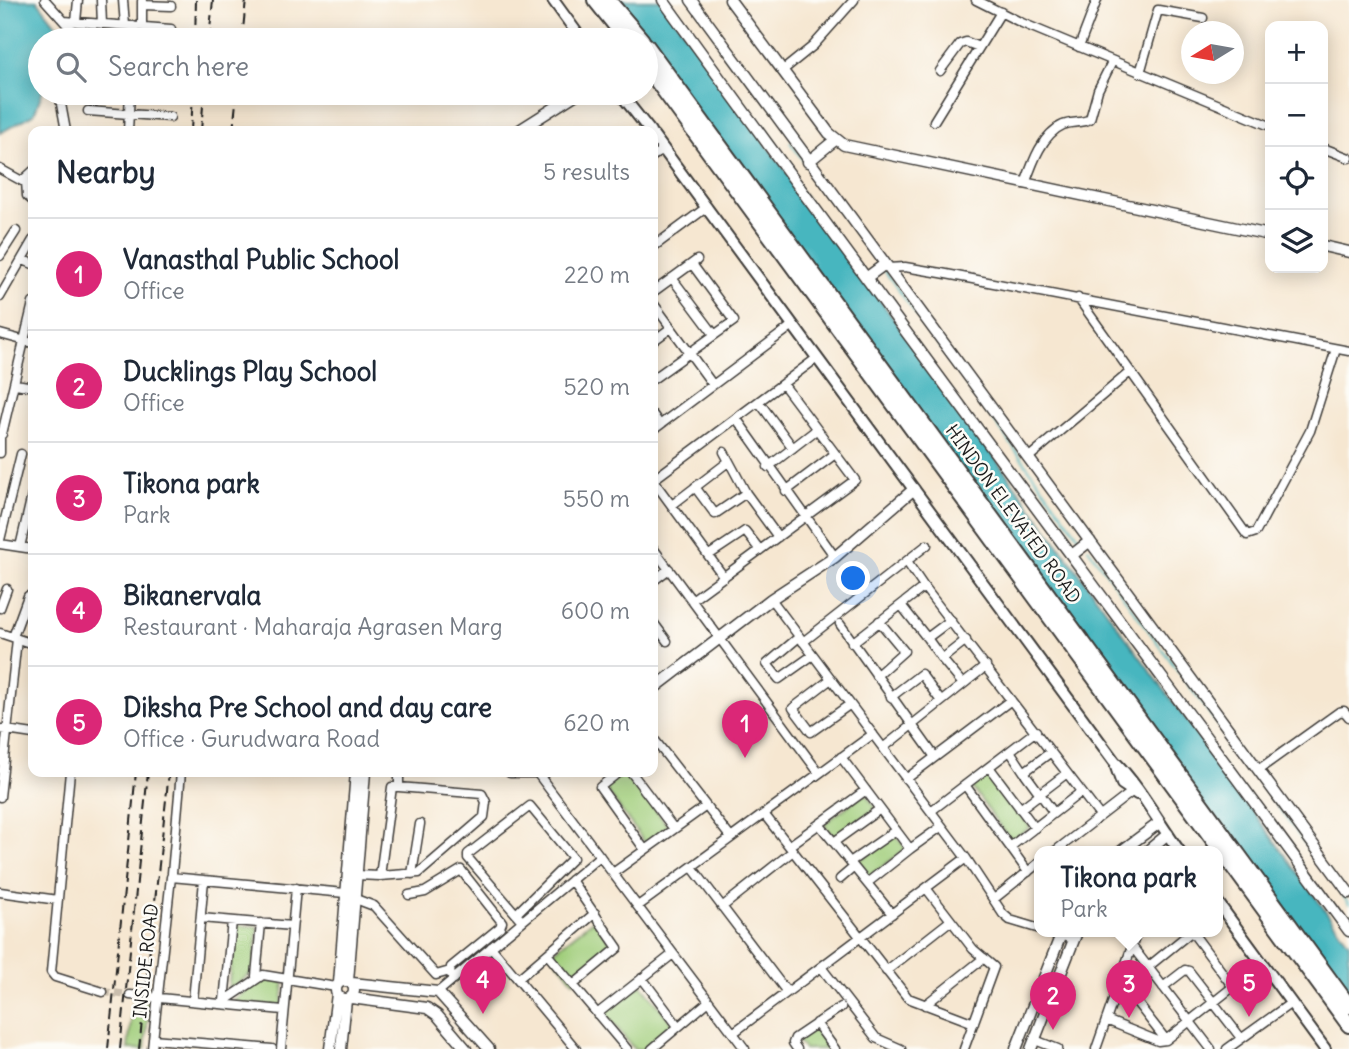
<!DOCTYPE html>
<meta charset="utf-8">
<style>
:root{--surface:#fff;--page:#f2f2f3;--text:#1f2937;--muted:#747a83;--line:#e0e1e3;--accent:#db2777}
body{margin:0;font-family:Delius,sans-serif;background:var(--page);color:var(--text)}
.controls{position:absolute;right:21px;top:21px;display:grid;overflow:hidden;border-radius:14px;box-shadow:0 4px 18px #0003}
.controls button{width:63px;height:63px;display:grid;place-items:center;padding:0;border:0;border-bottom:2px solid var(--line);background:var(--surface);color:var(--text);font:35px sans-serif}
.compass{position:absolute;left:1181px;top:21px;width:63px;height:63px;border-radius:50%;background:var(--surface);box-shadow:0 4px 18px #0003;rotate:259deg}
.you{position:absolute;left:854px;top:579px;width:24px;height:24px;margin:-18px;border:5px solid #fff;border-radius:50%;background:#1a73e8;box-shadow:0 0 0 10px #1a73e833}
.badge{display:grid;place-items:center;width:46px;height:46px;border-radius:50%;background:var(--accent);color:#fff;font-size:23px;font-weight:700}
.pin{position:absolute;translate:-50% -58px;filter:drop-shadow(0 2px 4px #0008)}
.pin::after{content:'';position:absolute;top:37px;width:24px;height:21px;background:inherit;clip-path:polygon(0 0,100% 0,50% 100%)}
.popup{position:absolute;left:1034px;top:846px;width:189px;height:91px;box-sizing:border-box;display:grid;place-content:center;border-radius:14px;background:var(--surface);filter:drop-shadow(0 2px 5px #0005);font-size:23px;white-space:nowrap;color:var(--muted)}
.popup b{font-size:26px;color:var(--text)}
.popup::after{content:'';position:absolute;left:50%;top:100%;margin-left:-14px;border:14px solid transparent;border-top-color:var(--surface)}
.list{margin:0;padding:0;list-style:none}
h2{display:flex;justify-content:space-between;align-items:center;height:91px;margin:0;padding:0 28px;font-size:30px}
h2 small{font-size:23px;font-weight:400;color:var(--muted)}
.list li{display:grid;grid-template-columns:46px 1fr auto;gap:21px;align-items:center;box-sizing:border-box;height:112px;padding:0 28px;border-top:2px solid var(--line)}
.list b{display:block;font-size:26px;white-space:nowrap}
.list p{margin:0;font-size:23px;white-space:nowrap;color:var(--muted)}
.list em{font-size:23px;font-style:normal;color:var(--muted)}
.icon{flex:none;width:38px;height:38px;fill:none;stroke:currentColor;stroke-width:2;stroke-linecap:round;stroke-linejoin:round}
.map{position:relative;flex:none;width:1349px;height:1049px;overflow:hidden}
.search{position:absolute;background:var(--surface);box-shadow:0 4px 18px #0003;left:28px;top:28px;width:630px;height:77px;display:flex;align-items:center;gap:18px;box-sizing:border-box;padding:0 24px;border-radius:38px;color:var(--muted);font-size:26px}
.panel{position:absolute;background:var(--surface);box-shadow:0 4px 18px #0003;left:28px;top:126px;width:630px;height:651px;border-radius:14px}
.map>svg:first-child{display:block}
.green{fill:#a1ce7b;stroke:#5e754c;stroke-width:2}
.water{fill:#47b6bf;stroke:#32696e;stroke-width:2}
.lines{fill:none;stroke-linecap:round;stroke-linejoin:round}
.stream{stroke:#47b6bf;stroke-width:2}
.minor-tunnel{stroke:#cabead;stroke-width:8;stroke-dasharray:8 4;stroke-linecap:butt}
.minor-casing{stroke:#3d3a37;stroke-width:11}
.tertiary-casing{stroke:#3d3a37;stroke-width:13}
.secondary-casing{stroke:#3d3a37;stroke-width:14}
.motorway-casing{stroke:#3d3a37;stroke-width:18}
.minor{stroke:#fff;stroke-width:8}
.tertiary{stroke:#fff;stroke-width:10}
.secondary{stroke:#fff;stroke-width:10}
.motorway{stroke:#fff;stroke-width:14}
.rail{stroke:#1c1c1c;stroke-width:2;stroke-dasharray:10 5;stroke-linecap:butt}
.labels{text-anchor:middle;stroke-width:5;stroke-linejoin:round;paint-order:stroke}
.street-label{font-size:18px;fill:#1c1c1c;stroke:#fdfcf7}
</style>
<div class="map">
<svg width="1349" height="1049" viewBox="0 0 1349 1049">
<rect width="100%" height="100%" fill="#fdfcf7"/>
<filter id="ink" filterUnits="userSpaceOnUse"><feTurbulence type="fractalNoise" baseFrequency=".0143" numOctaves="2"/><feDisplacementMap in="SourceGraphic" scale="14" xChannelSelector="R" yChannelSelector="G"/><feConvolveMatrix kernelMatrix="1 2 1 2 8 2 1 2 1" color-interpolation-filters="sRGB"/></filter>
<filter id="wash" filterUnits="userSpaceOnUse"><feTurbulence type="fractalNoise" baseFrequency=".00686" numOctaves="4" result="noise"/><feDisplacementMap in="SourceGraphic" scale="28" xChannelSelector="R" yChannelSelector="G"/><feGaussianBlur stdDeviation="1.57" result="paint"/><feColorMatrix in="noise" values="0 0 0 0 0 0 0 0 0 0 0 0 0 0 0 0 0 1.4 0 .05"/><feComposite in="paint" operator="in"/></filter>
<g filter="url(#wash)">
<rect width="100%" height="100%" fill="#f6e7d1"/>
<path class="green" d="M989 771 1030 827 1011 841 970 785Z
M624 772H628L669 828 646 844 604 787Z
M865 793 876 808 835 839 824 824Z
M895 834 906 849 868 877 857 862Z
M593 920 615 947 573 981 551 953Z
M235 925 258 927 253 972 228 991Z
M262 979 284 981 282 1007 231 1002Z
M641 984 674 1025 645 1049H634L605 1013Z
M133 1002 149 1003 145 1049H128Z
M815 1027 832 1049H804L797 1040Z"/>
<path class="water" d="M0 0H37L64 35 62 40H40L42 93 34 114 0 133Z
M613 0H661L1349 943V1003Z"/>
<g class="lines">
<path class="stream" d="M790 142 803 160
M808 167 879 264
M883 269 1082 541
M1088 548 1349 904"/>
</g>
</g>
<g filter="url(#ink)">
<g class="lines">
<path class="minor-tunnel" d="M103 992 130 995"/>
<defs>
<path id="minor" d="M45 0 71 29 72 40
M101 0 102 24
M123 0 125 25
M976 0 1022 23 1270 126
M142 5 171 6
M64 21 171 29
M76 22 78 0
M142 26V1
M132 40 133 26
M1079 47 1097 0
M782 71 813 46 854 0
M940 71 960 44 966 42 979 47
M1140 73 1158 10 1203 18
M59 93 66 131
M149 93 157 94
M88 111 170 117
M934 121 1001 12
M128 131 130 93
M1323 148 1349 158
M653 156 664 149
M0 169 22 181 33 171
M26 181 27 196 33 201
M1025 184C1032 164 1042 134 1063 125 1072 121 1081 124 1090 119L1098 90 1112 62
M653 247 707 207
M0 256 16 231
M23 260 33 264
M888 268 905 267 941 273 1349 351
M672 278 714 334
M653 292 697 260
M0 297 33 240
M1078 298 1247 535 1256 532 1310 431 1336 349
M653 303 713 385
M0 334 33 343
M653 341 671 328
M653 379 734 321 692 264
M16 384 33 387
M759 402 793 448
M653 415 660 425
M736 418 835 557
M653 430 793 325
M2 434 33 303
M724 452 746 493 778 537
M0 453V432
M1028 458 1130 372
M768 467 816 430
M653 480 817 358
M653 480 724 577
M695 487 715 514 746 493
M786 491 835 454
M672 505 728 462
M0 540 21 454
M0 544 33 549
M20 547 33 491
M653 548 819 773
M709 555 745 531 760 550
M907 562 924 587
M653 581 669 569
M771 599 966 858 1003 914 1010 920 1040 929
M692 600 855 480 783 384
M901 605 927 638 951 620
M0 608 7 589
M653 622 667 641
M840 624 935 757
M0 633 33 644
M13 637 28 596
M799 637 767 664 779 679 813 655
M927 638 942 659
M803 642 927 545
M852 643 924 587 1100 816
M876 676 904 651 879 621
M831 679 793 708 811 732 849 705
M962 683 942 659 966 640
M891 697 921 674 940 700
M0 729 33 734
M653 738 731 838
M883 748 986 666
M1010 751 1024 772 1051 752
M841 757 910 849 867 883
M989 767 1035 828
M1258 770 1339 712 1344 711 1349 717
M70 772 51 972 55 977 103 992
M619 772 600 787 645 850
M631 772 674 829
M1024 772 1054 813
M538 774 745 1049
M906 779 1011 700
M965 785 1010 847 1081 792
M0 797 17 639
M1020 809 1067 773
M931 811 1036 731
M764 814 908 998 974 1023
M819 824 892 914
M834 842 880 809
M789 846 866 790
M1010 847 1028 872
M910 849 942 826
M1054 852 1133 791
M850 862 896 830
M692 867 787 992
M172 873 181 772
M613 873 706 806
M412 874 420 824
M355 875 380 876 392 787H399V772
M380 876 419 873 484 817 486 802 482 794 399 787
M840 879 854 867
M571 880 618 948 573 985
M926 888 973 949 994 967 964 1049
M0 892 58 900
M409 895 425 892 461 870 502 922 500 927 451 967 450 973 454 979
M353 898 374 906 436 975 450 971
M994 899 1040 862
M638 906 873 734
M722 907 793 851
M516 914 573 858 530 806 468 854V858L522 921
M201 918 292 926
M1052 932 1074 940
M1192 932 1233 987
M1131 945 1211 1049
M491 947 576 1049
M547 954 627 1049
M821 967 876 1038 901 1049
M1148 967 1191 932
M886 971 950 921
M256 976 261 923
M642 978 678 1026
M518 979 595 913
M1120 981 1166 1040
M1163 987 1185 970 1189 971 1241 1038
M438 992 600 856
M130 995 220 1004 263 975 336 987
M193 1001 204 880
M224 1001 232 921
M220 1004 283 1010
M925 1005 984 958
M597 1014 673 954
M1106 1020 1158 1041 1166 1040 1263 963
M816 1023 835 1049
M733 1033 966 858
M153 1039 272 1049
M1035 1040 1058 1049
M152 1049 171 877 345 893
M281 1049 296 888
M652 1049 709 1001
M797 1049 793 1043 795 1038 841 1007
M1096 1049 1137 932
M1227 1049 1291 1003"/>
<path id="tertiary" d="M663 0C889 313 1121 620 1349 931
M691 0 1349 893
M730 0 829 133 844 145 1270 235
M518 131 578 93
M808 162 835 140
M1323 246 1349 252
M866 278 885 264
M1072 555 1090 541
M653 689 771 599 835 557 914 489
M510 772H545
M1120 852 1159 823
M1146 852 1168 834
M336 990a9 9 0 1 1 18 0a9 9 0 1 1-18 0Z
M348 981 365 772
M339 983 356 772
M352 983 438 992 489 1049
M351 998 427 1008 437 1015 466 1049
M330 1049 337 994
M341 1049 346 1000
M1016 1049 1062 932
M1031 1049 1077 932"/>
<path id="secondary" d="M553 0 582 40
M620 93 650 131
M653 135 1114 761C1140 787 1158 822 1180 852
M1116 767 1122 784 1137 794
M1218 903 1325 1049"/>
<path id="motorway" d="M595 0 627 40
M608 0 642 40
M646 45 1349 1006
M646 66 1349 1025"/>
</defs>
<use href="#minor" class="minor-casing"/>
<use href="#tertiary" class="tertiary-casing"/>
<use href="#secondary" class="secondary-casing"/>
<use href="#motorway" class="motorway-casing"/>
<use href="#minor" class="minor"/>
<use href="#tertiary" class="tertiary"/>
<use href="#secondary" class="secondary"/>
<use href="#motorway" class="motorway"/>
<path class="rail" d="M195 40 196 0
M209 40 213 0
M242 40 246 0
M191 131 193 93
M201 131 204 93
M233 131 237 93
M108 1049 136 772
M120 1049 148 772
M139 1049 169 772"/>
</g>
</g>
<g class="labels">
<g class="street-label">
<text transform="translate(1013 514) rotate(54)" y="6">HINDON ELEVATED ROAD</text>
<text transform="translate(146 961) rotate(-84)" y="6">INSIDE ROAD</text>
</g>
</g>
</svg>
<div class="controls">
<button>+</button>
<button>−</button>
<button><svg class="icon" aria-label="locate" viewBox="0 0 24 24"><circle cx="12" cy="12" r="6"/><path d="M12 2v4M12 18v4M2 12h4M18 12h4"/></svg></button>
<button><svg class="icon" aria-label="layers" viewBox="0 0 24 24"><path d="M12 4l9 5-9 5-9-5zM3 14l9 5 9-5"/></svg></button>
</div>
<svg class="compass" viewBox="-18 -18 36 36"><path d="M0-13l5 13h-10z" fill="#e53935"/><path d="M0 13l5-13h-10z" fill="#747a83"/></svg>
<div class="you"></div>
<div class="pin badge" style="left:745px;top:758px">1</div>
<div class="pin badge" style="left:1053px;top:1030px">2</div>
<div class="pin badge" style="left:1129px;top:1018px">3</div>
<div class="popup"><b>Tikona park</b>Park</div>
<div class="pin badge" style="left:483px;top:1014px">4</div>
<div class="pin badge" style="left:1249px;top:1017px">5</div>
<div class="search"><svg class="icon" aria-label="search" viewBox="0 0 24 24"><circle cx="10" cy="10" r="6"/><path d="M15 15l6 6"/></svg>Search here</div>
<section class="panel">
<h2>Nearby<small>5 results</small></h2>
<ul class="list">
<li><span class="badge">1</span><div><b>Vanasthal Public School</b><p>Office</p></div><em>220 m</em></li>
<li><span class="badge">2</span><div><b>Ducklings Play School</b><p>Office</p></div><em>520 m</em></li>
<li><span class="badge">3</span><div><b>Tikona park</b><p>Park</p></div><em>550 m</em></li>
<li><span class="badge">4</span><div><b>Bikanervala</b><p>Restaurant · Maharaja Agrasen Marg</p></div><em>600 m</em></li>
<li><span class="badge">5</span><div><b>Diksha Pre School and day care</b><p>Office · Gurudwara Road</p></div><em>620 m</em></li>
</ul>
</section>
</div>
